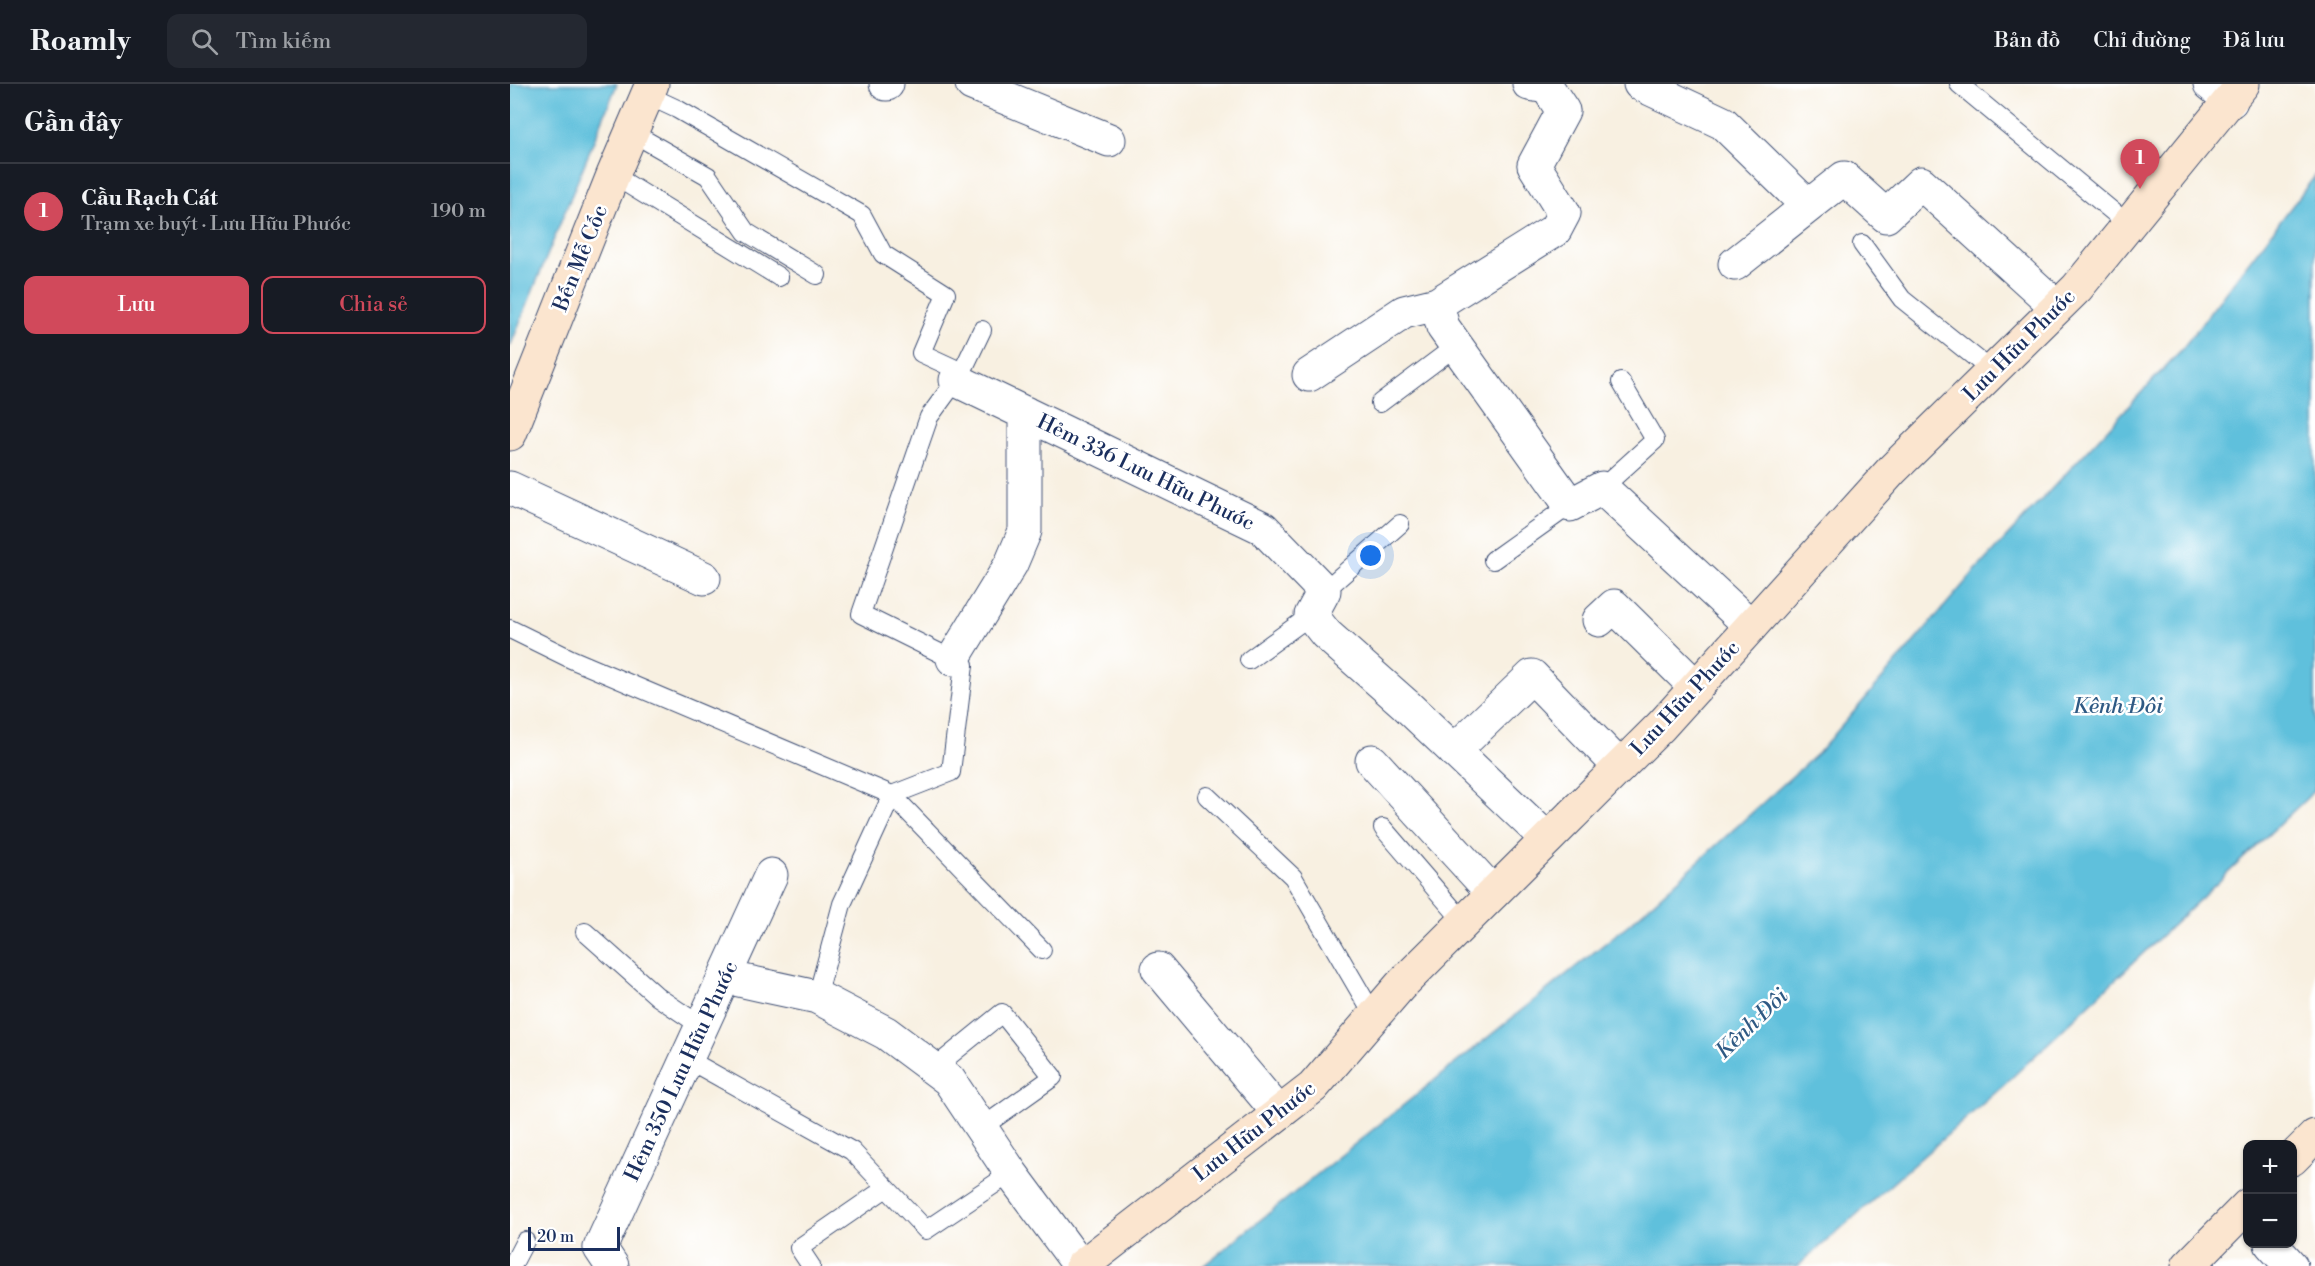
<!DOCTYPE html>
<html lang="vi">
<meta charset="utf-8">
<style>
:root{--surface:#171b24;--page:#242831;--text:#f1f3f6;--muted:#9ea1a6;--line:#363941;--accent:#d1495b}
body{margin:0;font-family:"Libre Bodoni",serif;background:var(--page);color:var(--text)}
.controls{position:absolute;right:18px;bottom:18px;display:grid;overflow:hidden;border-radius:12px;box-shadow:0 2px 4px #0004}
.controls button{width:54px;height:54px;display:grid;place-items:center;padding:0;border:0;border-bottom:2px solid var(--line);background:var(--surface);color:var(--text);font:30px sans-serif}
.scale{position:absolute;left:18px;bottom:15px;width:92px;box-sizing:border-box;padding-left:6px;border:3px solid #1b2f5e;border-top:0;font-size:16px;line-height:21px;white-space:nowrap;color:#1b2f5e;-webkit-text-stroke:4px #fff;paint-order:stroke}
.you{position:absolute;left:861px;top:472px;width:21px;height:21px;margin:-15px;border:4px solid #fff;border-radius:50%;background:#1a73e8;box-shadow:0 0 0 9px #1a73e833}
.badge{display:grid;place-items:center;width:39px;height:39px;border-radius:50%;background:var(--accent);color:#fff;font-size:20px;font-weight:700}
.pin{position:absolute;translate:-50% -50px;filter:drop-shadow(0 2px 3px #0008)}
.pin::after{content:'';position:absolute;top:32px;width:21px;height:18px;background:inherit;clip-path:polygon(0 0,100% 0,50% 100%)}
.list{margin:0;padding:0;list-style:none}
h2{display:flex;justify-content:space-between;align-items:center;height:78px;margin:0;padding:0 24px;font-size:26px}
h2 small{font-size:20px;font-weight:400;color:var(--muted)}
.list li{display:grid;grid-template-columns:39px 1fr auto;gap:18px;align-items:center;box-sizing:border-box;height:96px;padding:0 24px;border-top:2px solid var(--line)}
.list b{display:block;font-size:22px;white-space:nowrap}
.list p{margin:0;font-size:20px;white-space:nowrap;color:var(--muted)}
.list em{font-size:20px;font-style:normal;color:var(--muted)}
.actions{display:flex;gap:12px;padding:18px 24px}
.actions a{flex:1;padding:14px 0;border:2px solid var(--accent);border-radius:12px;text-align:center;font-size:21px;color:var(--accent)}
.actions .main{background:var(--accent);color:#fff}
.icon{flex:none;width:33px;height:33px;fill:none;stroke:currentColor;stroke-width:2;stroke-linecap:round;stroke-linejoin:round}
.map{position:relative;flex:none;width:1805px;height:1182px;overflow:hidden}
header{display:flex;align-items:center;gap:36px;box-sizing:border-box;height:84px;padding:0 30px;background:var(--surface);border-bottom:2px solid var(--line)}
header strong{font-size:28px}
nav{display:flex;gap:33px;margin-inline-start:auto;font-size:21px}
.search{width:420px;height:54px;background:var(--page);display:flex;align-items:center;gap:15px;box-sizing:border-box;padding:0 21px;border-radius:12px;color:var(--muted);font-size:22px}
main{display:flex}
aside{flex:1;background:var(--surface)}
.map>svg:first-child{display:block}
.water{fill:#5ec0dc;stroke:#3c789d;stroke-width:1.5}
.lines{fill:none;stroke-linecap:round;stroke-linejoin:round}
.lane-casing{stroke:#3c4c72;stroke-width:20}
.street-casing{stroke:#3c4c72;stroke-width:35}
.secondary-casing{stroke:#3c4c72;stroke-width:35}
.lane{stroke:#fff;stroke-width:18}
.street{stroke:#fff;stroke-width:33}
.secondary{stroke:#fbe5cf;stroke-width:33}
.labels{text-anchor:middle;stroke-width:5;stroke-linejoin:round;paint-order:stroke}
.street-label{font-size:21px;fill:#1b2f5e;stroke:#fff}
.water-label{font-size:22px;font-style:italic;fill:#2f5a84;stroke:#fff}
</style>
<header>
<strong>Roamly</strong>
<div class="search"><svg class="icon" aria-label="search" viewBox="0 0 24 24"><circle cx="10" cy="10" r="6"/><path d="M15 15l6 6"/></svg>Tìm kiếm</div>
<nav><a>Bản đồ</a><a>Chỉ đường</a><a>Đã lưu</a></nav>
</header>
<main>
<aside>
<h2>Gần đây<small></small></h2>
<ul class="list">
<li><span class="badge">1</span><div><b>Cầu Rạch Cát</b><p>Trạm xe buýt · Lưu Hữu Phước</p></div><em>190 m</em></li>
</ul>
<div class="actions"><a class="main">Lưu</a><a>Chia sẻ</a></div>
</aside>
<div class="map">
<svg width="1805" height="1182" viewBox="0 0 1805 1182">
<rect width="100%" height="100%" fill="#fff"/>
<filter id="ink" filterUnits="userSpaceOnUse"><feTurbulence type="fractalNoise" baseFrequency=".0167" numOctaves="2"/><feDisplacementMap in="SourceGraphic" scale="12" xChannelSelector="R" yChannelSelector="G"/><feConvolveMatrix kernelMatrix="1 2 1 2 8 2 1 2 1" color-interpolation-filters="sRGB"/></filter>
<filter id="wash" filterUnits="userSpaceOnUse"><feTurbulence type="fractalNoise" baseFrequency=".008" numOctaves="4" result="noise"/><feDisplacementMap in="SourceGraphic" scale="24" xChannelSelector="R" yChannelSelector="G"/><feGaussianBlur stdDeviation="1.35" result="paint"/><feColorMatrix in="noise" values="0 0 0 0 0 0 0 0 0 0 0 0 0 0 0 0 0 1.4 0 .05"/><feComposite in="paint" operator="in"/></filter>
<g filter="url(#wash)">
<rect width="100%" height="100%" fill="#f8f0e1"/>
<path class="water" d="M0 0H107L0 263Z
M1805 92V705L1797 714 1493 1002 1288 1182H693L1124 836 1311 666 1464 488 1672 265Z"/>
</g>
<g filter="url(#ink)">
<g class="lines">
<defs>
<path id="lane" d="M1449 0 1619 141
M137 11 167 25 352 131 373 170 436 210 411 269 452 288
M121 48 198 92 236 148 307 191
M103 91 269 193
M1352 160 1392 215 1482 287
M870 319 946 262
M1092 404 1145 356 1111 298
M983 476 1060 421
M814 507 890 440
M0 545 61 575 382 711 532 866
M739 576 801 531
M697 712 783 793 864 932
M873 744 954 838
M75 848 148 913 191 942
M307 913 332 820 382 711 441 688 454 581 351 530 419 333 452 288 472 246
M177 975 342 1067 416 1146 501 1089
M423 985 492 929 543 993 471 1044
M2 1182 15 1157
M301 1182 289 1164 376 1104"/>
<path id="street" d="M376 0H377
M462 0 599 56
M1019 0 1037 3 1053 27 1024 81 1054 129 1045 146 927 220 933 243 1060 421 1092 404 1241 542
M1130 0 1213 39 1298 122
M1700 0 1721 17
M1225 180 1334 94 1376 132 1411 99 1547 223
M799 291 894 228 927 220
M446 296 753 444 814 507 801 531 816 550 895 620 1037 755
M0 404 194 494
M1089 536 1104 522 1186 603
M443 575 501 480 515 447V329
M944 667 1022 592 1110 683
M862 677 983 809
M648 885 769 1029
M215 893 307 913 376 949 439 996 501 1089 570 1182
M1761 1160 1781 1182
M102 1182 90 1164 261 791"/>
<path id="secondary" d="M0 350 103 91 142 0
M1782 1075 1805 1052
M572 1182 803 1003 890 902 1151 642 1382 386 1567 204 1733 0
M1678 1182 1738 1121"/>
</defs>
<use href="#lane" class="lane-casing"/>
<use href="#street" class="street-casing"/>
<use href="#secondary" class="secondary-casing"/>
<use href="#lane" class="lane"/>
<use href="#street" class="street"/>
<use href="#secondary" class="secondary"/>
</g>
</g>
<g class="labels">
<g class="street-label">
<text transform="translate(70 174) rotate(-68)" y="7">Bến Mễ Cốc</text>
<text transform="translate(1509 261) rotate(-45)" y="7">Lưu Hữu Phước</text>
<text transform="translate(636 388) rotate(26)" y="7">Hẻm 336 Lưu Hữu Phước</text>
<text transform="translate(1175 614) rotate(-47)" y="7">Lưu Hữu Phước</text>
<text transform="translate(171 987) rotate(-65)" y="7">Hẻm 350 Lưu Hữu Phước</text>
<text transform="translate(744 1047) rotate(-38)" y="7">Lưu Hữu Phước</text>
</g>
<g class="water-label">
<text x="1608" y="629">Kênh Đôi</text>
<text transform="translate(1241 939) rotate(-44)" y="8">Kênh Đôi</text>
</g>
</g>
</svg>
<div class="controls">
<button>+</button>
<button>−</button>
</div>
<div class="scale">20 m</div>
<div class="you"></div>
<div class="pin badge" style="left:1630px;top:105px">1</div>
</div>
</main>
